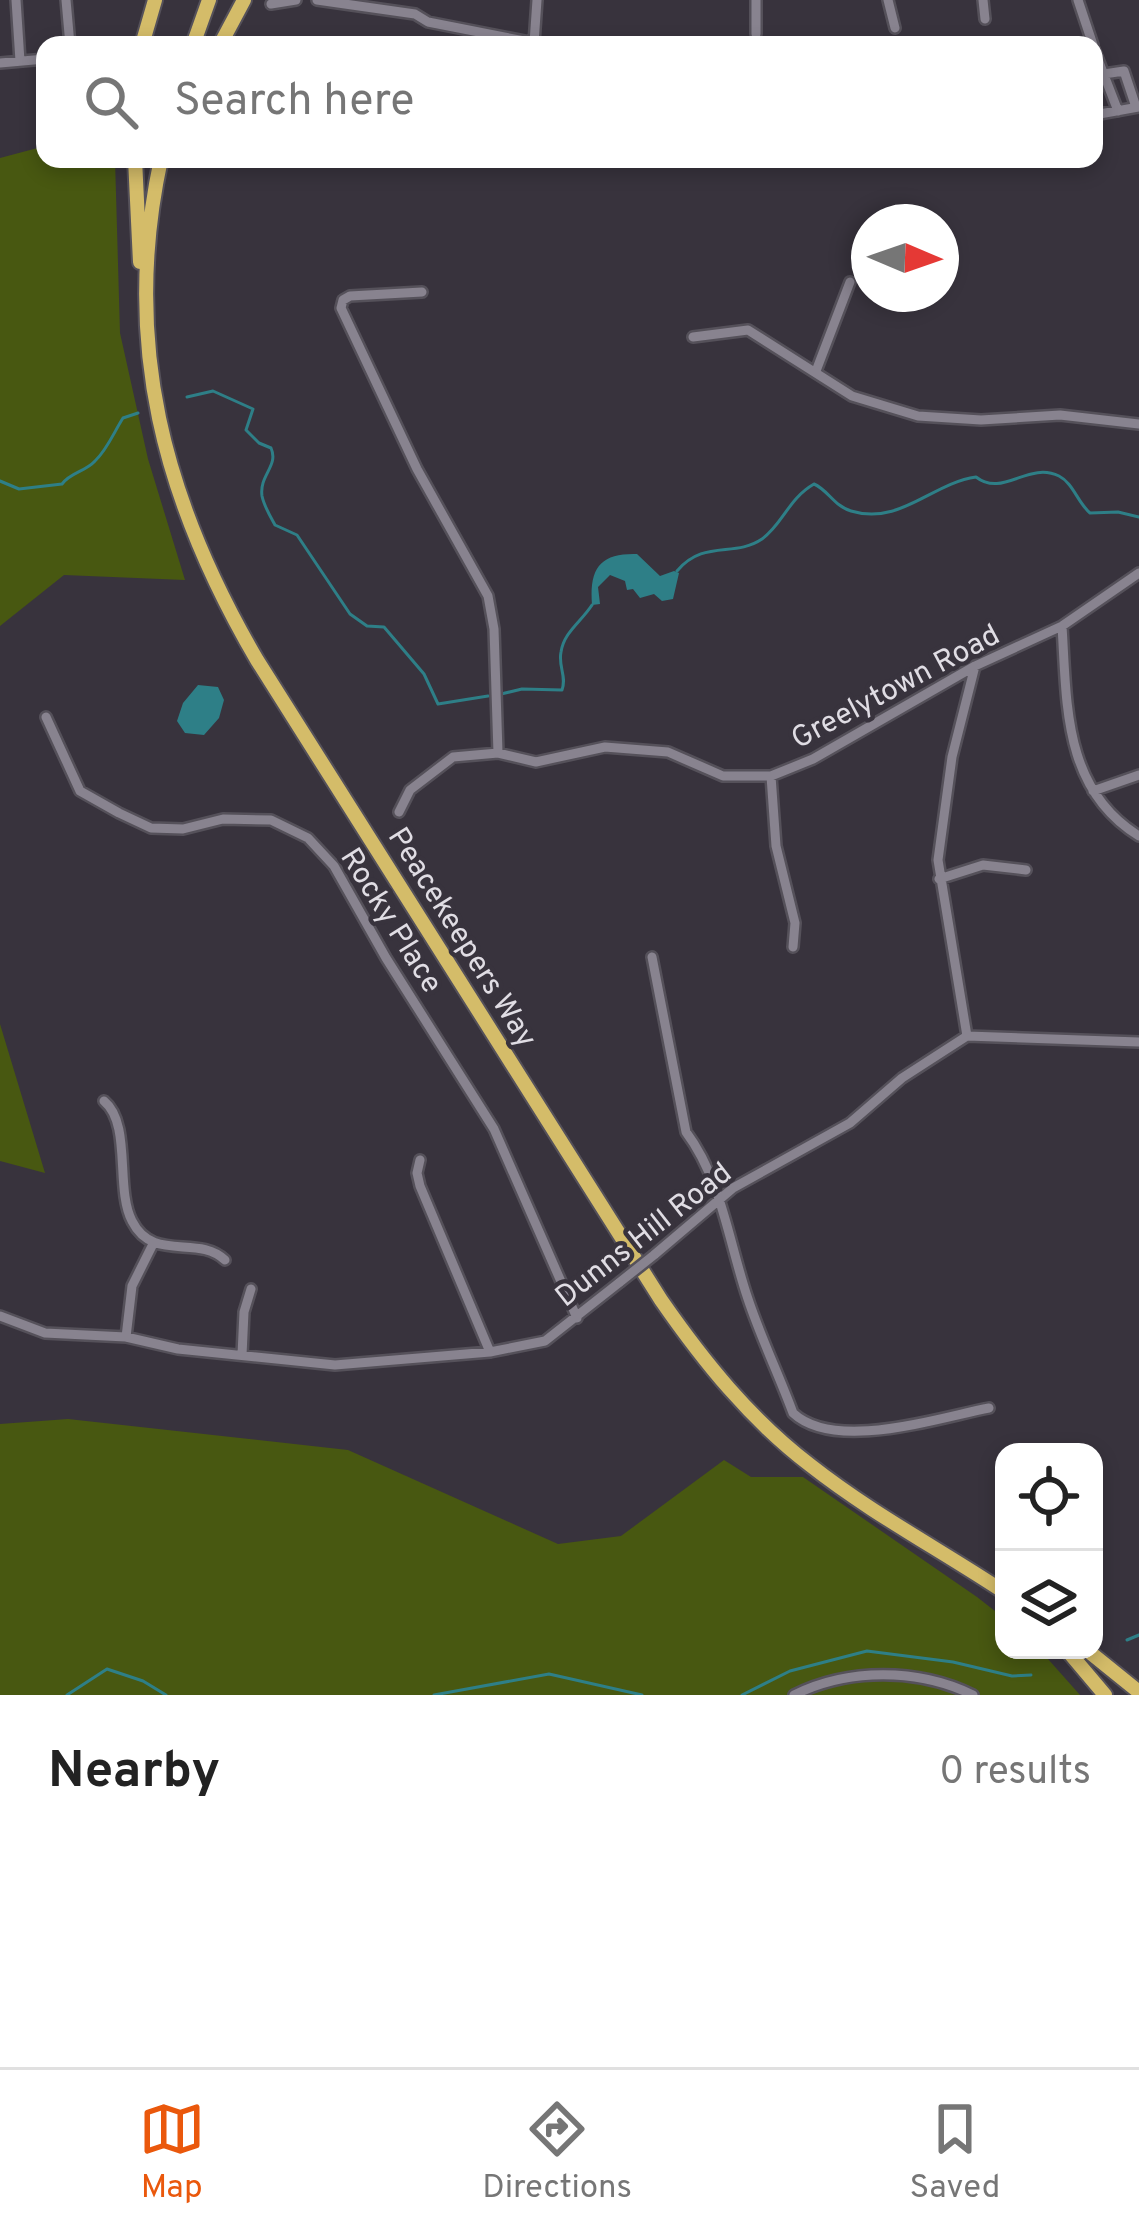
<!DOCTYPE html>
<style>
:root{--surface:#fff;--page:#f2f2f2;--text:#222;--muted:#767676;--line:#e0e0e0;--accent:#ea580c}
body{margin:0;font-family:Overpass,sans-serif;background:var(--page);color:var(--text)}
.controls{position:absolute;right:36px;bottom:36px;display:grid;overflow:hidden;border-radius:24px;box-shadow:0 6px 18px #0003}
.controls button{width:108px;height:108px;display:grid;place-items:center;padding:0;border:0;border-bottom:3px solid var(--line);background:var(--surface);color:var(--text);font:60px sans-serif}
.compass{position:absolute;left:851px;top:204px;width:108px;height:108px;border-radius:50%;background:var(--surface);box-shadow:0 6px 18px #0003;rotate:92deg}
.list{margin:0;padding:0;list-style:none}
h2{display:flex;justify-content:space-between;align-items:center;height:156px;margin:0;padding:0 48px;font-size:51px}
h2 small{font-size:39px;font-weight:400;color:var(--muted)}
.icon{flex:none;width:66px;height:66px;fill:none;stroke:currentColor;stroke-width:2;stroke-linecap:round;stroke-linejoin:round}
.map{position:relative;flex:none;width:1139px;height:1695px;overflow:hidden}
.search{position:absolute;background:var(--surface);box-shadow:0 6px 18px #0003;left:36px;right:36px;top:36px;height:132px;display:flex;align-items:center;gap:30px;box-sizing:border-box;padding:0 42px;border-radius:24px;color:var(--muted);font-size:45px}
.sheet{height:372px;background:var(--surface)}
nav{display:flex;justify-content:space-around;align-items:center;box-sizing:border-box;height:168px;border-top:3px solid var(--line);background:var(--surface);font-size:33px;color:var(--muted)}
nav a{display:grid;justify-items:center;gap:6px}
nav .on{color:var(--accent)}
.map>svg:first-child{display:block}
.green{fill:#485811}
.water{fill:#2e7f87}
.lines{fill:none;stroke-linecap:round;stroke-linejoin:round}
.stream{stroke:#2e7f87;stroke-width:3}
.minor-casing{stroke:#55515a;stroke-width:14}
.highway-casing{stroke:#55515a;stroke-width:18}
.minor{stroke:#88838f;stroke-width:9}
.highway{stroke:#d4bc69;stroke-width:14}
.minor-bridge-casing{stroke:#55515a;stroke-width:14;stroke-linecap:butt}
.minor-bridge{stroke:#88838f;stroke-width:9}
.labels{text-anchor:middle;stroke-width:9;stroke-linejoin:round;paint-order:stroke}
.street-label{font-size:30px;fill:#e0dde4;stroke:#38333d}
</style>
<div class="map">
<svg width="1139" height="1695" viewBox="0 0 1139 1695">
<rect width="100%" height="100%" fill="#38333d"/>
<path class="green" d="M45 146V159H115L120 333 148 459 185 580 64 575 0 626V158Z
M0 1024 45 1173 0 1161Z
M68 1419 348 1450 558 1544 621 1536 724 1460 751 1477H803L977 1597 1004 1618V1650H1040L1080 1695H0V1424Z"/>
<path class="water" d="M637 554 660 576 674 571 679 573 673 599 662 601 654 594 640 598 633 589 627 590 625 581 610 575 598 587 600 604 592 605C589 567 601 553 637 554Z
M198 685 218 687 224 700 219 718 204 735 185 733 177 721 183 703Z"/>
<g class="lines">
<path class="stream" d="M187 397 213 391 253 409 246 430 259 443 271 448C279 466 259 475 262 496 264 506 270 516 275 525L297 535 350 614 367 626 384 627 424 674 438 704 488 696
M0 481 19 489 62 484C71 472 85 472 95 461 107 450 114 432 123 418L138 413
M677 571C704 539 734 558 762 539 783 524 788 499 814 484 828 490 834 506 851 511 900 526 932 483 976 477 1003 498 1028 461 1059 476 1073 483 1078 503 1090 513L1118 512 1139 517
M501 694 522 689 562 690C567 676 558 667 561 652 564 632 581 622 592 605
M1127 1640 1139 1635
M67 1695 107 1669 143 1681 166 1695
M434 1695 549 1674 642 1695
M742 1695 790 1671 867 1651 953 1662 1012 1676 1031 1675"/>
<defs>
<path id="minor" d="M16 0 20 61
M66 0 70 45
M317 0 415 14 428 22 545 45
M888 0 895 28
M983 0 985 19
M1078 0 1093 45
M271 4 296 0
M756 34V0
M534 43 537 0
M1094 49 1118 111
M0 63 45 59
M1104 74 1124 71 1136 107
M1094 115 1139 107
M422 292 350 296 343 300 341 308 417 469 488 596 494 629 498 753
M693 337 748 330 852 396 918 416 981 420 1060 415 1139 424
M816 371 850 282
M1062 626C1067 704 1063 789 1139 836
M46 717 80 791 119 813 151 828 183 829 223 819 271 820 308 838 334 866 386 958 494 1129 577 1318
M771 776 776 846 795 923 793 947
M1093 791 1139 775
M399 812 410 790 453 757 498 753 536 762 605 747 668 752 723 776H771L813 759 975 666 1062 626 1139 573
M939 879 983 865 1026 870
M652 957 686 1132C722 1180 729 1244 748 1299 761 1338 779 1375 793 1413 835 1452 937 1418 989 1408
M967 1036 938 860 952 757 975 666
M104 1101C132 1124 115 1189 132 1221 153 1263 198 1234 225 1260
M420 1160 417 1173 420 1186 490 1352
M654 1255 733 1188 850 1123 902 1078 967 1036 1139 1042
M0 1316 45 1333 126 1337 178 1349 335 1365 490 1352 545 1341 620 1282
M126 1337 132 1286 153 1244
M242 1355 244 1312 251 1289
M794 1695C848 1668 918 1668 973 1695"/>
<path id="highway" d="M142 45 155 0
M193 45 209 0
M220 45 244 0
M135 159 140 262
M161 159C121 342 164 501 257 660L661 1300C704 1362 750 1419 810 1465 871 1513 939 1549 1004 1592
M1067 1650 1105 1695
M1087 1650 1139 1692"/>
</defs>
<use href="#minor" class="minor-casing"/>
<use href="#highway" class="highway-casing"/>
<use href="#minor" class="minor"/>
<use href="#highway" class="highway"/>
<defs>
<path id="minor-bridge" d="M620 1282 654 1255"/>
</defs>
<use href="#minor-bridge" class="minor-bridge-casing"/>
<use href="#minor-bridge" class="minor-bridge"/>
</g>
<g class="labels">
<g class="street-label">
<text transform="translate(895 686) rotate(-28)" y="10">Greelytown Road</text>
<text transform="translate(392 920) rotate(58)" y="10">Rocky Place</text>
<text transform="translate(463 937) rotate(58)" y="10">Peacekeepers Way</text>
<text transform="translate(643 1234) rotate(-38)" y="10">Dunns Hill Road</text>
</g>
</g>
</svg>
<div class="controls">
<button><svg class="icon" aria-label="locate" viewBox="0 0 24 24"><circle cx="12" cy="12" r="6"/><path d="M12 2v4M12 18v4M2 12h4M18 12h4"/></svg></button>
<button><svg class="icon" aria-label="layers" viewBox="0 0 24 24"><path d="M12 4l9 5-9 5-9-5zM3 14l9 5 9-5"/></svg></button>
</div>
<svg class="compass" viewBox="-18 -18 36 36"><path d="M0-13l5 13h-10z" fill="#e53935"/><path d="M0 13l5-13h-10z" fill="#767676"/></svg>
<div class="search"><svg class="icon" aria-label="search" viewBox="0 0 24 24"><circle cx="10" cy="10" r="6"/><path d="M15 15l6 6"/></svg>Search here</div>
</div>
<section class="sheet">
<h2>Nearby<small>0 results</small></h2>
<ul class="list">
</ul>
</section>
<nav>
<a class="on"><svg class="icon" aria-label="map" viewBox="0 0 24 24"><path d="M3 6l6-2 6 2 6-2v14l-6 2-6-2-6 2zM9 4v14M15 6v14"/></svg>Map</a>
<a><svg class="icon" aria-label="directions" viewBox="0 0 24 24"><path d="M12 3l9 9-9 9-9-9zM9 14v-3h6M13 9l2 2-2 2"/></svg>Directions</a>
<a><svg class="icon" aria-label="saved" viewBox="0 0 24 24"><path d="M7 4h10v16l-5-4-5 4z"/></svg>Saved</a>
</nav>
